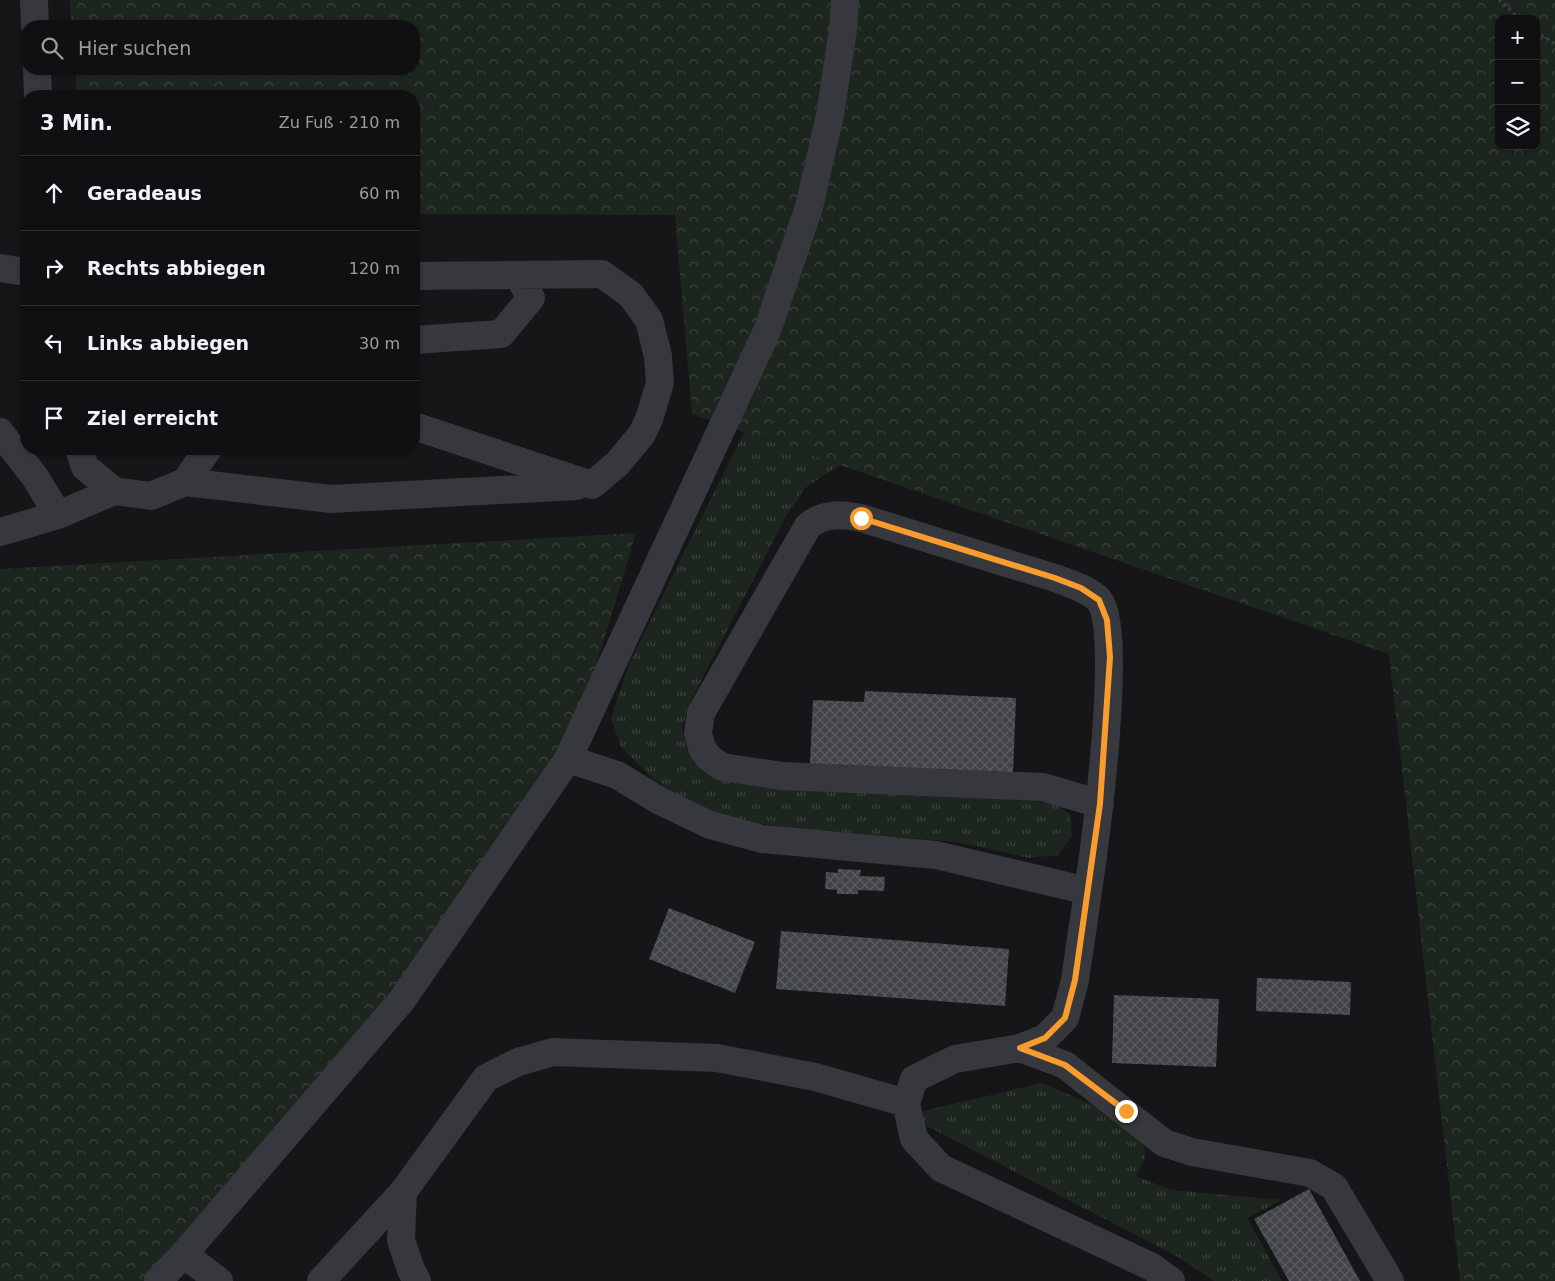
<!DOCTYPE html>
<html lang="de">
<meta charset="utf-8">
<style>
:root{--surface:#101012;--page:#19191b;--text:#f1f3f6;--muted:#9c9d9f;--line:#303032}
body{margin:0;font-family:"DejaVu Sans",sans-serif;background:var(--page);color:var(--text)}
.controls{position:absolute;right:15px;top:15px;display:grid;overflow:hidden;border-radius:10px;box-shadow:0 1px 4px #0004}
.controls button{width:45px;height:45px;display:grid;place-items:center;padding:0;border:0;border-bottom:1px solid var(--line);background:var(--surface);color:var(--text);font:25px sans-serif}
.stop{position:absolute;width:15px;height:15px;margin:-11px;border:4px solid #f99c2d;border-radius:50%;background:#fff}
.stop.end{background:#f99c2d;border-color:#fff;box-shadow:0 1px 5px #0008}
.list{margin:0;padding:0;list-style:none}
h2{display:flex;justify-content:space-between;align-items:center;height:65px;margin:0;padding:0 20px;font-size:21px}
h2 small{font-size:16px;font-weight:400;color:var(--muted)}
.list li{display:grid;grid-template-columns:32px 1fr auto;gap:15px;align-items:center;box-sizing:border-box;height:75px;padding:0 20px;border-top:1px solid var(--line)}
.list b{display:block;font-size:19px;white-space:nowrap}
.list em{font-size:16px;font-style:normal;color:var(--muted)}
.icon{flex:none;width:28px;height:28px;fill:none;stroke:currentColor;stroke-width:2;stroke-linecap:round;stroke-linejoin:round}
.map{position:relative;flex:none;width:1555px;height:1281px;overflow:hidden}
.search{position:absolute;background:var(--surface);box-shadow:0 1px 4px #0004;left:20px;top:20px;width:400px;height:55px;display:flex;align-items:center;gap:12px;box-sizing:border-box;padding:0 18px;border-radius:20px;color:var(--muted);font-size:19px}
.panel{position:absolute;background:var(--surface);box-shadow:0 1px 4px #0004;left:20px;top:90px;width:400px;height:365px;border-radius:20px}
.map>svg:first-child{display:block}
.grass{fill:url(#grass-tufts)}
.forest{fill:url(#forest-crowns);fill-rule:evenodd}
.building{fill:url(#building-cross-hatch)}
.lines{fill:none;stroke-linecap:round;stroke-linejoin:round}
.path{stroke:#3c3f44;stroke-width:3;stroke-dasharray:2.5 4;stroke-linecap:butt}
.minor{stroke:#36383d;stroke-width:28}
.route{stroke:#f99c2d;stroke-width:6}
</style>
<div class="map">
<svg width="1555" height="1281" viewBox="0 0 1555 1281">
<defs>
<pattern id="grass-tufts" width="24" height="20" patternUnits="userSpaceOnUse" patternTransform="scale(1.25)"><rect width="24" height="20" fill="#1d261e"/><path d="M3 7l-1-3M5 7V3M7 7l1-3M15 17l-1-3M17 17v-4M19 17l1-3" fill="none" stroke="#3b433d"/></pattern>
<pattern id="forest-crowns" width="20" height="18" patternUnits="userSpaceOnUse" patternTransform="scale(1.25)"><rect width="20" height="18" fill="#1d261e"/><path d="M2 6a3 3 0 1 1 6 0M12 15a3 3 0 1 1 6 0" fill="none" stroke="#3b433d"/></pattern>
<pattern id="building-cross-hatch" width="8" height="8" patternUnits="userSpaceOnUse" patternTransform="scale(1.25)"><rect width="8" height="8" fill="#414448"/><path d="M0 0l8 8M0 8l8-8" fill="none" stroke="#5a5c60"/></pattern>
</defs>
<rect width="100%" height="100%" fill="#161618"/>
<path class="grass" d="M744 432 840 465 805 488 785 518 691 700 682 728 687 750 702 772 733 783 1023 800 1053 803 1070 814 1072 836 1058 855 1029 858 958 842 787 828 733 819 687 802 651 777 621 747 611 718 629 664Z
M1042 1083C1066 1094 1148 1123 1145 1155 1144 1162 1138 1170 1136 1176L1171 1190 1282 1200 1247 1218 1282 1281H1214L1180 1258 925 1125 923 1111Z"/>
<path class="forest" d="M70 0H1555V1281H1460L1389 654 692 414 675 215 414 214V96H77L75 69H414V26H72ZM1499 19H1536V146H1499Z
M636 533 568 759 402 1000 158 1281H0V569Z"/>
<path class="building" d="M865 691 1016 698 1013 773 810 764 813 700 864 702Z
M838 869 861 870 860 876 885 877 884 891 858 890V894H837V890L825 889 826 872 838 873Z
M669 908 755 942 735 993 649 959Z
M781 931 1009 949 1005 1006 776 989Z
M1257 978 1351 982 1350 1015 1256 1011Z
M1114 995 1219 999 1216 1067 1112 1063Z
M1309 1189 1360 1281H1289L1254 1219Z"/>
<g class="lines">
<path class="path" d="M1499 0 1520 19
M1536 31 1555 44"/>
<path class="minor" d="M34 0 35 26
M37 69 38 96
M0 268 26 272
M414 276 602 274 631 295 649 320 658 356 660 383 649 419 642 434 617 464 592 485 414 426
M414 340 501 334 531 298 518 275
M0 432 35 477 58 515 114 491
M79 449 85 467 114 491 151 496 185 482 208 449
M185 482 331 499 577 486
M0 532 58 515
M568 759 617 775 660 801 710 825 762 839 936 855 1088 891 1075 980 1065 1018 1045 1038 1020 1048 955 1059 914 1079 906 1103 914 1139 941 1168 1152 1267 1171 1281
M1088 891C1095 844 1124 632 1099 600 1089 589 1068 583 1055 578L861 518C841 514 824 513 808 526L701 713 698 733 702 748 709 758 722 767 782 776 1043 787 1100 804
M1020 1048 1065 1065 1164 1143 1192 1152 1310 1173 1334 1187 1390 1281
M184 1254 219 1281
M158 1281 184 1254 402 1000 568 759 767 331 809 207 830 115 843 30 845 0
M321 1281 403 1192
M417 1281 411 1270 401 1240 403 1192 486 1078 518 1062 553 1052 717 1058 815 1077 906 1103"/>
</g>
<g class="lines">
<path class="route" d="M861 518 1055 578 1081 588 1099 600 1107 620 1110 657 1100 804 1075 980 1065 1018 1045 1038 1020 1048 1065 1065 1126 1111"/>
</g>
</svg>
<div class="controls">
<button>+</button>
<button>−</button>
<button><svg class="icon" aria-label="layers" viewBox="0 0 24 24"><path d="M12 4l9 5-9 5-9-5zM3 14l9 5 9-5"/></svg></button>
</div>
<div class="stop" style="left:861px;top:518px"></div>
<div class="stop end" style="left:1126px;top:1111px"></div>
<div class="search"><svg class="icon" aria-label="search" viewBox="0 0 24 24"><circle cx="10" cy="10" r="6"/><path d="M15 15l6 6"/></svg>Hier suchen</div>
<section class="panel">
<h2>3 Min.<small>Zu Fuß · 210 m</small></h2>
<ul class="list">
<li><svg class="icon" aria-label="ahead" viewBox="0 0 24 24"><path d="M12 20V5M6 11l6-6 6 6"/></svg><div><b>Geradeaus</b></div><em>60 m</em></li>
<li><svg class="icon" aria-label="right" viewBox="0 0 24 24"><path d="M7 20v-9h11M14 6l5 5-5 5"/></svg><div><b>Rechts abbiegen</b></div><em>120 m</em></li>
<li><svg class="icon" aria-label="left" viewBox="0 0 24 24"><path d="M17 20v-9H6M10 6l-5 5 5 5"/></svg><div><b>Links abbiegen</b></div><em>30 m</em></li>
<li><svg class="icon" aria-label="arrive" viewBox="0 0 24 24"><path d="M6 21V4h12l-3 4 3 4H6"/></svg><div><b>Ziel erreicht</b></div></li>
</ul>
</section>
</div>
